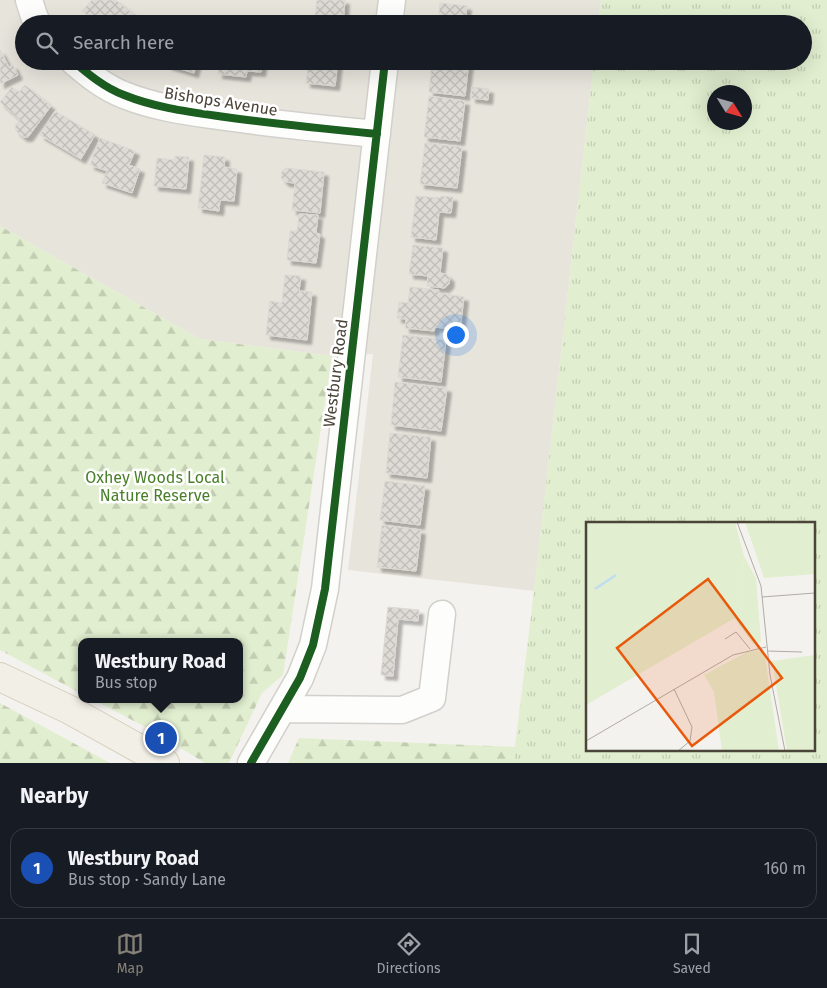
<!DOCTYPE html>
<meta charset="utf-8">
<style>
:root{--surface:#171b24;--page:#20242c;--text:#f1f3f6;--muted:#9ea1a6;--line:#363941;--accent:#868178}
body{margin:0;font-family:"Fira Sans",sans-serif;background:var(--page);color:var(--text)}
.compass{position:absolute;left:707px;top:85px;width:45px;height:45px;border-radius:50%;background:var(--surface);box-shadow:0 5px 20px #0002;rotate:127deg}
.you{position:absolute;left:455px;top:334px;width:18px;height:18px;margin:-12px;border:4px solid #fff;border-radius:50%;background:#1a73e8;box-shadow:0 0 0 8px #1a73e833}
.badge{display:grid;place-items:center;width:32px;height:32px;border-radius:50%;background:var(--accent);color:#fff;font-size:16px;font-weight:700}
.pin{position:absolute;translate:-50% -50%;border:2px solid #fff;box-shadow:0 1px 5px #0006}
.popup{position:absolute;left:78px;top:638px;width:165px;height:65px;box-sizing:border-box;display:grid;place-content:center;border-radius:10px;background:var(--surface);filter:drop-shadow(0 1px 4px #0005);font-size:16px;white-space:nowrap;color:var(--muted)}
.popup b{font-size:19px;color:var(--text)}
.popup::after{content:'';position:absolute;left:50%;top:100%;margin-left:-10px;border:10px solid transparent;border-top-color:var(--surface)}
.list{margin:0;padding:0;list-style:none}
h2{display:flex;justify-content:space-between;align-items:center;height:65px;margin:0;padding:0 20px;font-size:21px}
h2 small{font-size:16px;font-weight:400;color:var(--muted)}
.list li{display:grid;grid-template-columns:32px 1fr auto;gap:15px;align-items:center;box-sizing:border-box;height:80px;margin:0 10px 10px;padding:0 10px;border:1px solid var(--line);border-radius:15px}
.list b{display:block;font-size:19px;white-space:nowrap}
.list p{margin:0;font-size:16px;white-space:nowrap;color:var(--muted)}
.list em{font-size:16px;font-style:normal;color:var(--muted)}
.icon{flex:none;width:28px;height:28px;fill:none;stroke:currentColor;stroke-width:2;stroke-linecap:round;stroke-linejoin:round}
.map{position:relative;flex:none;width:827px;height:763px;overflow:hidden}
.search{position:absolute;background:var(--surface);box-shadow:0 5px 20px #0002;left:15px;right:15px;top:15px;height:55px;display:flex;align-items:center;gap:12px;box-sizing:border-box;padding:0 18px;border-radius:28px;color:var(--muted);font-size:19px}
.sheet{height:155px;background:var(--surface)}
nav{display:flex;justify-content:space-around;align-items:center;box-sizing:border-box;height:70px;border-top:1px solid var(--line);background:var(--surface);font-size:14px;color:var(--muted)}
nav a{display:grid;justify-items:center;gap:2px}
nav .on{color:var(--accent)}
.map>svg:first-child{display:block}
.residential{fill:#e7e4dc}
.grass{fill:url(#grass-tufts);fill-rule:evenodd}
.forest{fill:url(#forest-firs)}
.building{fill:url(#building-cross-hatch);stroke:#dcd9d4;filter:url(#shadow)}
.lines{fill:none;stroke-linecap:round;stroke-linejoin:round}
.minor-casing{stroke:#d2d0cb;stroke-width:29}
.major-casing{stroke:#d6cebb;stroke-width:30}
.minor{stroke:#fdfdfc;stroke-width:26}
.major{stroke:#f2efe6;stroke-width:28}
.cycleway-casing{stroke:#fff;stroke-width:11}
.cycleway{stroke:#1b5e20;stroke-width:8}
.labels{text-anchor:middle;stroke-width:5;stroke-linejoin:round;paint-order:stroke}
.street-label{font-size:16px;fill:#4b4439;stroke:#fff}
.park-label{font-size:16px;fill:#4a7f2a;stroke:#fff}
.inset-river{fill:none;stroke:#c0ddf1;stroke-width:2.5}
.inset-road{fill:none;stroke:#b0aca6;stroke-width:1}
.view{fill:#e8590c;fill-opacity:0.15;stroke:#e8590c;stroke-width:2.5}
.inset-edge{fill:none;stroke:#4b4439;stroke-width:2.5}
</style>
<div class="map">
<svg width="827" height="763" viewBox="0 0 827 763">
<defs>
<pattern id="grass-tufts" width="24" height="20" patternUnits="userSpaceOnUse" patternTransform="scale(1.25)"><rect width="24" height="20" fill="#e1eecf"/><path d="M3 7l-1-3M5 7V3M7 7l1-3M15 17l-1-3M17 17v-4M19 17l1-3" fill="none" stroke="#c3cdb2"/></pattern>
<pattern id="forest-firs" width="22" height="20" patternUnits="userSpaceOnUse" patternTransform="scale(1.25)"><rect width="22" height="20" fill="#e1eecf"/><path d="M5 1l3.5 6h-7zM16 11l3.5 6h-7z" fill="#c3cdb2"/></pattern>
<pattern id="building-cross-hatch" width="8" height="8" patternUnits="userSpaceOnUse" patternTransform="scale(1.25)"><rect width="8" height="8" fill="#dedbd6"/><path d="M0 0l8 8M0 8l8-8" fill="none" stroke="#c0bdb8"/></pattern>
<filter id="shadow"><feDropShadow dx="4.5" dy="4.5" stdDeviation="1" flood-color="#0004"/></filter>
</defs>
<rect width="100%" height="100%" fill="#f4f2ee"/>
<path class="residential" d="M0 0H601L598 24H24V61H594L534 591 348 570 373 354 332 356 200 339 0 226Z"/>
<path class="grass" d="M601 0H827V763H513L534 591 594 61H803V24H598ZM714 92H744V122H714ZM587 523H813V749H587Z"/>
<path class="forest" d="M0 226 200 339 332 356 283 675 262 693 229 763H205L153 731 92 699H240V642H82V694L0 650Z
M0 703 110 763H0Z
M299 738 516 747 513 763H288Z"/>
<path class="building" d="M92 0H116L133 14 125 24H98L82 11Z
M317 0H345L343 24H314Z
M440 3 467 6 465 24H438Z
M0 50 9 67 13 65 18 75 0 84Z
M168 61H197L194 73 167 65Z
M220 61H263L261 72 247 71 246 77 218 74Z
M309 61H338L335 86 306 83Z
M432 61H469L465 96 429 92Z
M25 85 51 106 28 137H23L16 131 15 126 20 120 0 102 12 87 19 92Z
M472 87 489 89 488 100 471 98Z
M429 96 465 101 460 141 424 137Z
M55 111 95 135 81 159 40 135Z
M100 138 135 151 129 165 140 169 132 193 102 183 107 171 90 165Z
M425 143 462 147 457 188 420 184Z
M204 155 225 157 224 167 237 169 234 201 220 200 219 211 198 208Z
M175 156 189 157 186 189 154 186 157 158 175 160Z
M286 168 324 172 320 213 292 210 295 183 285 182 281 178 282 171Z
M416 196 440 198 441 196 453 197 451 213 439 212 436 240 411 237Z
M299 214 318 215 316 233 320 234 316 263 287 260 290 231H297Z
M413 245 443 248 440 273 446 274 450 278 449 284 445 288 427 286 428 276 409 274Z
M285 275 301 276 299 291 312 292 307 340 266 335 270 301 282 303Z
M410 287 439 290 438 293 464 297 460 330 435 327 434 331 405 328 406 319 397 318 399 302 408 303Z
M403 335 446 340 441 382 398 377Z
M395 382 447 388 441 431 391 425Z
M390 433 431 437 427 478 386 473Z
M385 481 425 486 420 525 380 520Z
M382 525 421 530 416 571 377 567Z
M388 607 419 610 418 621 398 619 393 676 381 675Z"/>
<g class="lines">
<defs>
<path id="minor" d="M29 0 34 16 38 24
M389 24 392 0
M73 61C88 74 105 88 124 95 156 108 190 112 225 117 275 124 326 129 377 134
M284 709 402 710 432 698 442 614
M251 763 300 678 313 645 325 589 385 61"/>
<path id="major" d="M0 677 68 709 165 763"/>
</defs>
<use href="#minor" class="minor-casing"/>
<use href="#major" class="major-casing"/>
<use href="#minor" class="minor"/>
<use href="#major" class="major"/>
<defs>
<path id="cycleway" d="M73 61C88 74 105 88 124 95 156 108 190 112 225 117 275 124 326 129 377 134
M251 763 300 678 313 645 325 589 385 61"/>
</defs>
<use href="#cycleway" class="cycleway-casing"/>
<use href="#cycleway" class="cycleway"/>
</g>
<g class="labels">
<g class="street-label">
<text transform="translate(221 101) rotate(9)" y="6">Bishops Avenue</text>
<text transform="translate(335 373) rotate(-83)" y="6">Westbury Road</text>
</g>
<g class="park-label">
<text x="155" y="483">Oxhey Woods Local<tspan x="155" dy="18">Nature Reserve</tspan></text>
</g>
</g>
<g transform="translate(586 522)">
<rect width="229" height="229" fill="#f4f2ee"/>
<path d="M0 0H149L158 34 154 93 0 183Z" fill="#e1eecf"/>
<path d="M158 34 170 56 175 120 167 122 148 96 154 93ZM178 128 193 229H136L128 170 118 153 161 130ZM229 133V229H201L186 139Z" fill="#e1eecf"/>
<path d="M159 0H229V52L178 56Z" fill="#e1eecf"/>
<path class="inset-river" d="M9 67 30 53"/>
<path class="inset-road" d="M151 0 175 64 184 153 199 229M176 75 229 71M139 117 150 110 164 127M181 129 216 130M88 167 106 205 104 219 92 229M0 219 147 133 180 125"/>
<path class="view" d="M122 57 196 156 106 224 31 126Z"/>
<rect width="229" height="229" class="inset-edge"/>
</g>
</svg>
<svg class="compass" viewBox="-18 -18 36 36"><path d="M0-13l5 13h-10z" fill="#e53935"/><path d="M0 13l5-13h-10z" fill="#9ea1a6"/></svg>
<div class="you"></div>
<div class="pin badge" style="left:161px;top:738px;background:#1a4fb4">1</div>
<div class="popup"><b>Westbury Road</b>Bus stop</div>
<div class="search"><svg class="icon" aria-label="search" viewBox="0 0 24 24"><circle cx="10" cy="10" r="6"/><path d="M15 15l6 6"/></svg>Search here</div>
</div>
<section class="sheet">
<h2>Nearby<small></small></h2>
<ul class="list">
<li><span class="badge" style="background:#1a4fb4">1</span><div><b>Westbury Road</b><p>Bus stop · Sandy Lane</p></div><em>160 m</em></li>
</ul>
</section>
<nav>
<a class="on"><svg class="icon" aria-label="map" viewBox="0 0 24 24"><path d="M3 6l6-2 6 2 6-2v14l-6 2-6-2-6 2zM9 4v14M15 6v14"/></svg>Map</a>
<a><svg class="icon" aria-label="directions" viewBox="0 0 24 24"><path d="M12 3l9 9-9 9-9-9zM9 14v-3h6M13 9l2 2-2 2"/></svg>Directions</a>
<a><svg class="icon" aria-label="saved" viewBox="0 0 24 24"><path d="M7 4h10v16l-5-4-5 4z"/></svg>Saved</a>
</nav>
